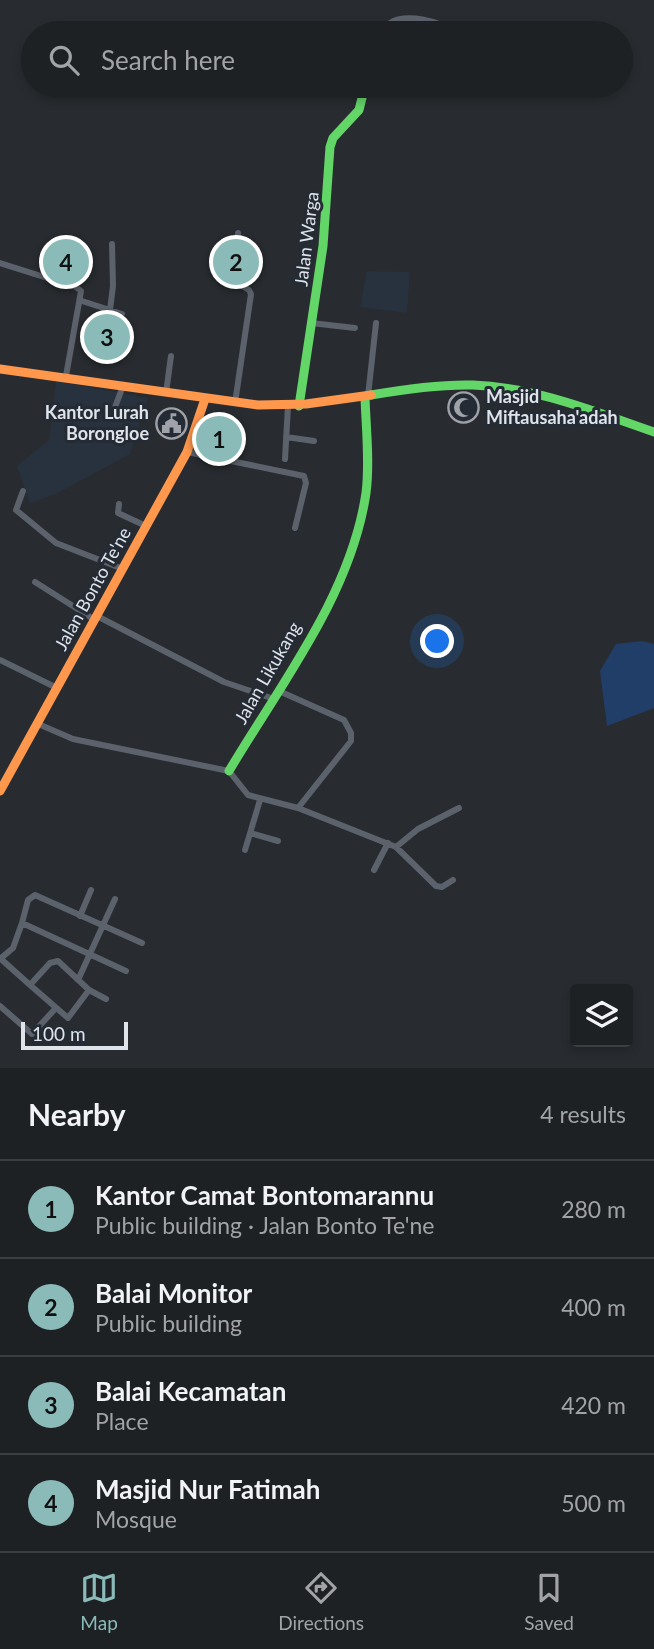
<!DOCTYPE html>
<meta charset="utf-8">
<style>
:root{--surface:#1e2124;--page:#2b2e31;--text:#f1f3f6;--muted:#a1a3a6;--line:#3c3e41;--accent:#8bbbb9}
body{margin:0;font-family:Lato,sans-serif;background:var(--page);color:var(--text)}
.controls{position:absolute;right:21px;bottom:21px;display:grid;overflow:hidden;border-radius:7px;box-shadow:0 4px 10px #0003}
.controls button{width:63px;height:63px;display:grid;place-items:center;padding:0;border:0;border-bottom:2px solid var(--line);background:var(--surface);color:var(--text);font:35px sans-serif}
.scale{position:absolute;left:21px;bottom:18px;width:107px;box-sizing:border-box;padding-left:7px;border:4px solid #dfe3ea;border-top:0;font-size:19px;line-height:24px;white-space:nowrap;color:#dfe3ea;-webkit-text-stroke:5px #252b34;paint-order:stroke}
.you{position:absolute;left:438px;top:642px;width:24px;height:24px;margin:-18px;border:5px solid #fff;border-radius:50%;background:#1a73e8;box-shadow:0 0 0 10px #1a73e833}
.badge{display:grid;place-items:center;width:46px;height:46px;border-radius:50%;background:var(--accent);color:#111;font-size:23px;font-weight:700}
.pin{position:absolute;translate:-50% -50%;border:4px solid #fff;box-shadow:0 2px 7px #0006}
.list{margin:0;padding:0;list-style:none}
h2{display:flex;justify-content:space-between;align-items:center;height:91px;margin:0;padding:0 28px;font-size:30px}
h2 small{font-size:23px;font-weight:400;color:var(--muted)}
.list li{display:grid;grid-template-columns:46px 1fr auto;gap:21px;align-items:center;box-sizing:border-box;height:98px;padding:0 28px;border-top:2px solid var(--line)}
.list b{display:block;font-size:26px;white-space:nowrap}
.list p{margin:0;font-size:23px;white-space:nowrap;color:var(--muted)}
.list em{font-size:23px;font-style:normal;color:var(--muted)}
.icon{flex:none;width:38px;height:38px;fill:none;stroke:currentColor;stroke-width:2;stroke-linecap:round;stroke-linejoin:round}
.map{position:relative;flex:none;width:654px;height:1068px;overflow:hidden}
.search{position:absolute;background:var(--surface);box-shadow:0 4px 10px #0003;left:21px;right:21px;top:21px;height:77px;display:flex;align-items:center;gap:18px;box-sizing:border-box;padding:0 24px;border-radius:38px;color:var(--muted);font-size:26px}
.sheet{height:483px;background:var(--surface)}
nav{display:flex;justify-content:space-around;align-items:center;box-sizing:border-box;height:98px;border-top:2px solid var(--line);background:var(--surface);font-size:19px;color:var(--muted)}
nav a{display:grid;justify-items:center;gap:4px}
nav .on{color:var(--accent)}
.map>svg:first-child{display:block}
.built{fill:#28313e}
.green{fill:#213e69}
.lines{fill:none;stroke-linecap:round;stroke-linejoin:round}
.street{stroke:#5c626c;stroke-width:6}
.fast{stroke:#63d668;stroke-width:9}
.slow{stroke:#ff974d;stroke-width:9}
.labels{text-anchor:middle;stroke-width:6;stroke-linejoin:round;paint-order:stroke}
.street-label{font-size:18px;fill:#dfe3ea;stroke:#252b34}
.poi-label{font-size:18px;font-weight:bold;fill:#dfe3ea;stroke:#252b34;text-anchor:start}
</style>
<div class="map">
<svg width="654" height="1068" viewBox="0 0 654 1068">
<rect width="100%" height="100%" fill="#282c30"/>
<path class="built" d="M367 271 410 272 407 313 360 307Z
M56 381 148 398 130 454 56 494 30 503 17 466 49 440Z"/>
<path class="green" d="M642 641 654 644V708L607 726 600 671 616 644Z"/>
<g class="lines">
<path class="street" d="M387 33 390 23C406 13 442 21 454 33
M0 263 76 287 81 291 66 376
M82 301 122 314
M110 310 113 286 112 244
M311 323 355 328
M166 393 171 356
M368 396 376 323
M235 403 251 294 249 290 232 280 238 233
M112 415 123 386
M286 437 314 441
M187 452 304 476 306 483 295 528
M285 459 288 406
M23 491 16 510 56 543 123 569
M119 504 118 513 146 526
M35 582 95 620
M97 616 224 682 274 699
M0 660 57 688
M279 691 344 720 351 733V741L298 808
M36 723 73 739 229 771 248 795 298 808 396 847 436 886 442 887 453 880
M250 833 278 841
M396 847 418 829 459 808
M245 850 260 800
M374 870 388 843
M80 916 91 890
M22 923 28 900 35 895 142 943
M0 959 13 948 22 923 126 971
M1 959 30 985 50 963 58 961 89 990 106 999
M78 980 115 899
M30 985 68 1018 89 990
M0 1006 32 1034 55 1009"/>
<path class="fast" d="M371 395C405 389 439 384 473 385 535 387 596 412 654 432
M299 406 323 246 330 147 333 138 359 110 365 86
M229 771C280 685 351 595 366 493 370 462 366 429 365 397"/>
<path class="slow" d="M0 369 258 405 306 404 371 395
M0 791 187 452 205 399"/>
</g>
<defs>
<symbol id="mosque-ring" viewBox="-11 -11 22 22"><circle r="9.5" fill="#252b34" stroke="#9fa3a9" stroke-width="1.5"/><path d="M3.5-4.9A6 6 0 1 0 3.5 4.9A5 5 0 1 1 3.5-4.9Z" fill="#9fa3a9"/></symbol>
<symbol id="civic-ring" viewBox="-11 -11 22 22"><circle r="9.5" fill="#252b34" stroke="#9fa3a9" stroke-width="1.5"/><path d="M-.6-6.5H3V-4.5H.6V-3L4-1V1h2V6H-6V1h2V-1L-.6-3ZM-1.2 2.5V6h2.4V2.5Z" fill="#9fa3a9"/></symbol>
</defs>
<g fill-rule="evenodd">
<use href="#mosque-ring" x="446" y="390" width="35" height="35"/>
<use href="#civic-ring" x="154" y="406" width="35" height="35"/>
</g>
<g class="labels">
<g class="street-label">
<text transform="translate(307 239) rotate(-83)" y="6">Jalan Warga</text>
<text transform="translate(93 589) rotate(-61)" y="6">Jalan Bonto Te'ne</text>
<text transform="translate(268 673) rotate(-60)" y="6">Jalan Likukang</text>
</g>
<g class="poi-label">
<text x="486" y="403">Masjid<tspan x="486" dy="21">Miftausaha'adah</tspan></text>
<text x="149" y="419" text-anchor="end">Kantor Lurah<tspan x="149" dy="21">Borongloe</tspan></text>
</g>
</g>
</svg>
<div class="controls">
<button><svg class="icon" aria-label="layers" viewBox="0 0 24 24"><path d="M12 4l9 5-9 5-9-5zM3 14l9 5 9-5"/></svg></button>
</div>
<div class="scale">100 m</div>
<div class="you"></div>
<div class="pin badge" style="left:219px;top:439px">1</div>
<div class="pin badge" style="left:236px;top:262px">2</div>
<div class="pin badge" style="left:107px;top:337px">3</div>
<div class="pin badge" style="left:66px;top:262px">4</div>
<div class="search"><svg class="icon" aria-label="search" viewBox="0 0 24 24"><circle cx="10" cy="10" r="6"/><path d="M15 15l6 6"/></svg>Search here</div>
</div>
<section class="sheet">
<h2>Nearby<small>4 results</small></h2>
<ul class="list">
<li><span class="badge">1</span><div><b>Kantor Camat Bontomarannu</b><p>Public building · Jalan Bonto Te'ne</p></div><em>280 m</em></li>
<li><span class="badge">2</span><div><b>Balai Monitor</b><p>Public building</p></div><em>400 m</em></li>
<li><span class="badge">3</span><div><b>Balai Kecamatan</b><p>Place</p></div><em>420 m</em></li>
<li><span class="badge">4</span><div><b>Masjid Nur Fatimah</b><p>Mosque</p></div><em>500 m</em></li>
</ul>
</section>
<nav>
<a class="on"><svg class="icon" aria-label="map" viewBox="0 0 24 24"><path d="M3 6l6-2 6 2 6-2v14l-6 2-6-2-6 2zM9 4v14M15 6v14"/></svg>Map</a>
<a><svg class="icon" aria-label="directions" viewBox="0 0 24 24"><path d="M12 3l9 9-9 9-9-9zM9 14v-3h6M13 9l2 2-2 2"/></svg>Directions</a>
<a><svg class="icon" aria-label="saved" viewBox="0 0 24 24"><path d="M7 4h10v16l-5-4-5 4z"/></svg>Saved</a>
</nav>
